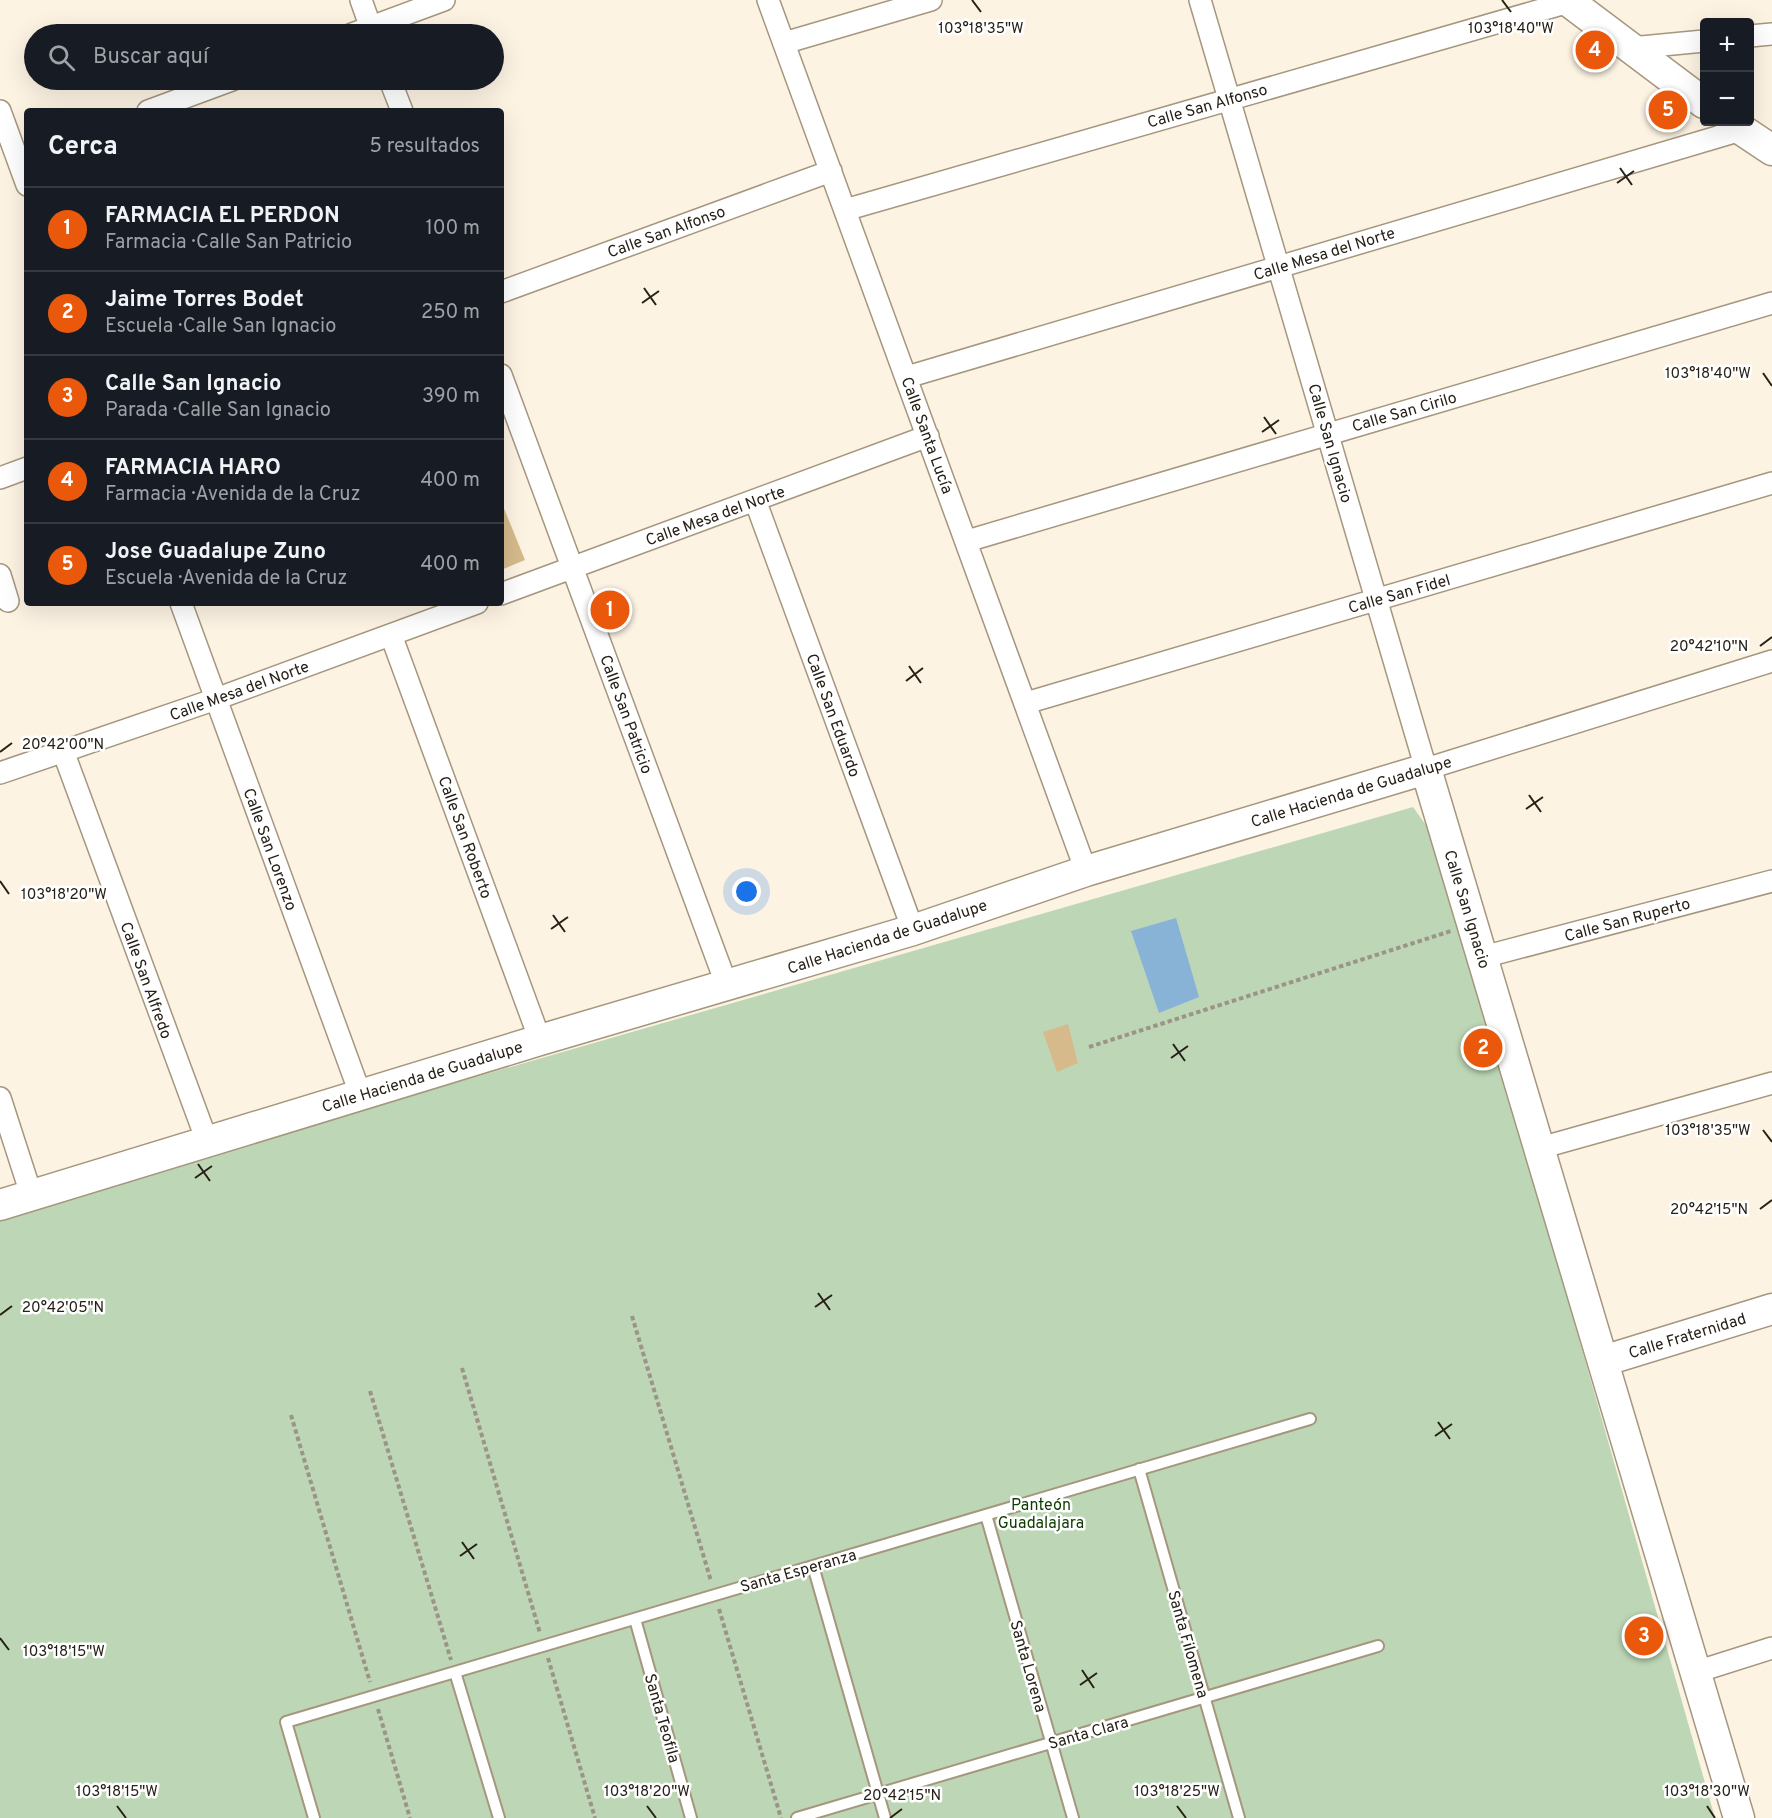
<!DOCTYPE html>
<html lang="es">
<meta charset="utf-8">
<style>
:root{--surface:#171b24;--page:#242831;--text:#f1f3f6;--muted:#9ea1a6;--line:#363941;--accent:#ea580c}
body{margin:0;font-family:Overpass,sans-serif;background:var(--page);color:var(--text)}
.controls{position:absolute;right:18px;top:18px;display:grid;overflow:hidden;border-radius:6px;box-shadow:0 6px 24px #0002}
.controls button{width:54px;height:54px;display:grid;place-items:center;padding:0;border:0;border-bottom:2px solid var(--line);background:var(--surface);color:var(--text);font:30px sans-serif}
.you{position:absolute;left:747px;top:892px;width:21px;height:21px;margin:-15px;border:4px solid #fff;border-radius:50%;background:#1a73e8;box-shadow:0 0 0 9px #1a73e833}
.badge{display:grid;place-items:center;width:39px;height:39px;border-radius:50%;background:var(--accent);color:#fff;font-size:20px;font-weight:700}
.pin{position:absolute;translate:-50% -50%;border:3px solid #fff;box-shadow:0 2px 6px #0006}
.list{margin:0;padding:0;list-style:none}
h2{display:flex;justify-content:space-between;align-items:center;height:78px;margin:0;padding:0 24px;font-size:26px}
h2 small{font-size:20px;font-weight:400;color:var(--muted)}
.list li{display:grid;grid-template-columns:39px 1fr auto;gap:18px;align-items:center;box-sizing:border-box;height:84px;padding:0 24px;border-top:2px solid var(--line)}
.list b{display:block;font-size:22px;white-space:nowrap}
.list p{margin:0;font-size:20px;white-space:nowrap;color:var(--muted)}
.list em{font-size:20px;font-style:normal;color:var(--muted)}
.icon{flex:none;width:33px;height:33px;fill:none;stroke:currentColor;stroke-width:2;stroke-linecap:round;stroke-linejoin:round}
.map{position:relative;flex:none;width:1772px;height:1818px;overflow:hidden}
.search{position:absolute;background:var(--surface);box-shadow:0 6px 24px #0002;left:24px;top:24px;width:480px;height:66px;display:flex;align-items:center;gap:15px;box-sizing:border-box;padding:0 21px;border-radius:33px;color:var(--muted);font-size:22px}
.panel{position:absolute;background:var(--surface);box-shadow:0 6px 24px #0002;left:24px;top:108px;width:480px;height:498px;border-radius:6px}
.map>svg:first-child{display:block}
.green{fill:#bdd7b6}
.water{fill:#88b2d6}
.building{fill:#d6ba8b}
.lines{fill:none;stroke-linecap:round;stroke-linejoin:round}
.lane-casing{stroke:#a5967e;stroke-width:14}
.street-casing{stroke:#a5967e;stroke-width:24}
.secondary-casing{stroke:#a5967e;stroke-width:33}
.path{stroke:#9c9487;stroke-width:4;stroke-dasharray:4.5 3;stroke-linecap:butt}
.lane{stroke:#fff;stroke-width:10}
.street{stroke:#fff;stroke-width:21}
.secondary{stroke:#fff;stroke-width:30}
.ticks{fill:none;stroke:#262017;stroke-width:2}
.labels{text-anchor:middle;stroke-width:5;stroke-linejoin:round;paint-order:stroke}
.street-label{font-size:16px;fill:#262017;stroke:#fff}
.park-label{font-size:16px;fill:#0f3c00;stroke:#fff}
.ticks-label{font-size:15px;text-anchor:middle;fill:#262017;stroke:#fff;stroke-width:5;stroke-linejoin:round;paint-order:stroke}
</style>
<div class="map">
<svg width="1772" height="1818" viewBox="0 0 1772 1818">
<rect width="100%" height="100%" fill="#fdf3e3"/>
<path class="green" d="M1413 807 1438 842 1715 1818H0V1214Z"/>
<path class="water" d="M1176 918 1199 997 1159 1013 1131 931Z"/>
<path class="building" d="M501 501 525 560 501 570Z
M1068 1024 1078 1063 1057 1072 1043 1032Z"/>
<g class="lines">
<defs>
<path id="lane" d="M1139 1469 1239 1818
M986 1515 1073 1818
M813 1566 885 1818
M635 1619 691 1818
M455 1672 499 1818
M314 1818 286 1722 1310 1419
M797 1818 1378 1646"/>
<path id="street" d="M361 0 373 34
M768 0 1086 871
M1200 0 1426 769 1772 661
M352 34 444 0
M1750 36 1772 34
M784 43 931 0
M1631 48 1704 41
M390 80 402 111
M0 111 27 185
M148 111 232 80
M845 210 1569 2
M501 292 831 171
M501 375 727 986
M907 377 1741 130
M0 478 27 468
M755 500 913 930
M967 541 1772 303
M0 575 8 601
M501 594 928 436
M181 603 361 1096
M391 635 540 1040
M1026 703 1772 483
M63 751 207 1141
M0 773 216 699 477 603
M1483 957 1772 881
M0 1098 31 1194
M1540 1148 1772 1083
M1696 1672 1772 1648"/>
<path id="secondary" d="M1567 0 1704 103
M1730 122 1772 150
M0 1205 540 1040 913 930 1086 871 1426 769 1739 1818
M1603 1361 1772 1309"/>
</defs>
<use href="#lane" class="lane-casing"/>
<use href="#street" class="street-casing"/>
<use href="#secondary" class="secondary-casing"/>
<path class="path" d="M1089 1047 1451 931
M632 1316 711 1581
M462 1368 540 1633
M370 1391 451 1660
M291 1415 370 1682
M719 1609 781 1818
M548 1658 595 1818
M378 1709 410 1818"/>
<use href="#lane" class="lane"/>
<use href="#street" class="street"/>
<use href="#secondary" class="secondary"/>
</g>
<path class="ticks" d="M972 0 981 12M1502 0 1511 12M1620 168 1632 185M1617 183 1634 171M644 288 656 305M642 303 659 291M1763 373 1772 386M1264 417 1276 434M1262 432 1279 420M1760 646 1772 637M909 666 921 683M906 681 923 668M0 752 12 743M1529 795 1541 812M1526 809 1543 797M0 881 9 894M553 915 565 932M551 929 568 917M1173 1044 1185 1061M1171 1058 1188 1046M1763 1130 1772 1142M198 1164 210 1181M195 1178 212 1166M1760 1209 1772 1200M818 1293 830 1310M815 1307 832 1295M0 1315 12 1306M1438 1422 1450 1439M1435 1436 1452 1424M462 1542 474 1559M460 1556 477 1544M0 1638 9 1650M1082 1670 1094 1688M1080 1685 1097 1673M117 1806 126 1818M647 1806 656 1818M1177 1806 1186 1818M1707 1806 1715 1818M890 1818 902 1809"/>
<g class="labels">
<g class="street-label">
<text transform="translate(1207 105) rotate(-16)" y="6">Calle San Alfonso</text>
<text transform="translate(666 231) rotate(-20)" y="6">Calle San Alfonso</text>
<text transform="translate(1324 253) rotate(-17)" y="6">Calle Mesa del Norte</text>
<text transform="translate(1404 411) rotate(-16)" y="6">Calle San Cirilo</text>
<text transform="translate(928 435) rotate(70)" y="6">Calle Santa Lucía</text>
<text transform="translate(1331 443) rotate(74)" y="6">Calle San Ignacio</text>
<text transform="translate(715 515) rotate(-20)" y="6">Calle Mesa del Norte</text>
<text transform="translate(1399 593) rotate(-16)" y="6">Calle San Fidel</text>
<text transform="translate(239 690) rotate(-20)" y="6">Calle Mesa del Norte</text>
<text transform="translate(627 714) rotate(70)" y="6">Calle San Patricio</text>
<text transform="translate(834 715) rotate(70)" y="6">Calle San Eduardo</text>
<text transform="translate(1351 791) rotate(-17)" y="6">Calle Hacienda de Guadalupe</text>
<text transform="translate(466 837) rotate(70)" y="6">Calle San Roberto</text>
<text transform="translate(271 849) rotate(70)" y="6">Calle San Lorenzo</text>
<text transform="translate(1468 909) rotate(73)" y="6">Calle San Ignacio</text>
<text transform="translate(1627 919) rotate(-15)" y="6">Calle San Ruperto</text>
<text transform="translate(887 936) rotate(-18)" y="6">Calle Hacienda de Guadalupe</text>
<text transform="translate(147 980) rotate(70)" y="6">Calle San Alfredo</text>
<text transform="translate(422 1076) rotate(-17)" y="6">Calle Hacienda de Guadalupe</text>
<text transform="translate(1687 1335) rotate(-17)" y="6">Calle Fraternidad</text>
<text transform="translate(798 1570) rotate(-16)" y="6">Santa Esperanza</text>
<text transform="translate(1189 1644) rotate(74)" y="6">Santa Filomena</text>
<text transform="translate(1029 1666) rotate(74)" y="6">Santa Lorena</text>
<text transform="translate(663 1718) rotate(74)" y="6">Santa Teofila</text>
<text transform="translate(1088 1732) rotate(-16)" y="6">Santa Clara</text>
</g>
<g class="park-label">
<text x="1041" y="1510">Panteón<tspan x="1041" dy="18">Guadalajara</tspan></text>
</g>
</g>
<g class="ticks-label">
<text x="981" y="33">103°18'35"W</text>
<text x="1511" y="33">103°18'40"W</text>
<text x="1708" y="378">103°18'40"W</text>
<text x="1709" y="651">20°42'10"N</text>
<text x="63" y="749">20°42'00"N</text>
<text x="64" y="899">103°18'20"W</text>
<text x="1708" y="1135">103°18'35"W</text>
<text x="1709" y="1214">20°42'15"N</text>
<text x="63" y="1312">20°42'05"N</text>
<text x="64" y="1656">103°18'15"W</text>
<text x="117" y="1796">103°18'15"W</text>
<text x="647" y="1796">103°18'20"W</text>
<text x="1177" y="1796">103°18'25"W</text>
<text x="1707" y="1796">103°18'30"W</text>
<text x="902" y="1800">20°42'15"N</text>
</g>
</svg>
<div class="controls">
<button>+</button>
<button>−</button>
</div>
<div class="you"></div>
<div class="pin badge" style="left:610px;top:610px">1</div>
<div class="pin badge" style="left:1483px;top:1048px">2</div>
<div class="pin badge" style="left:1644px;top:1636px">3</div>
<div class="pin badge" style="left:1595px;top:50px">4</div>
<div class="pin badge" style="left:1668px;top:110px">5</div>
<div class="search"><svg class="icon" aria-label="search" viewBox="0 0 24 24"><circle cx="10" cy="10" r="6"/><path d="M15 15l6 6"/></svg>Buscar aquí</div>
<section class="panel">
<h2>Cerca<small>5 resultados</small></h2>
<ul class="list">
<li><span class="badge">1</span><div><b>FARMACIA EL PERDON</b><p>Farmacia · Calle San Patricio</p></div><em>100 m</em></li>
<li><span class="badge">2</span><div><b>Jaime Torres Bodet</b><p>Escuela · Calle San Ignacio</p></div><em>250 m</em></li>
<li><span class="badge">3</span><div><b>Calle San Ignacio</b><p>Parada · Calle San Ignacio</p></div><em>390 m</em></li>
<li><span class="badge">4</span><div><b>FARMACIA HARO</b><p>Farmacia · Avenida de la Cruz</p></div><em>400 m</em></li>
<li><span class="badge">5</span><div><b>Jose Guadalupe Zuno</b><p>Escuela · Avenida de la Cruz</p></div><em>400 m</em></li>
</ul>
</section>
</div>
